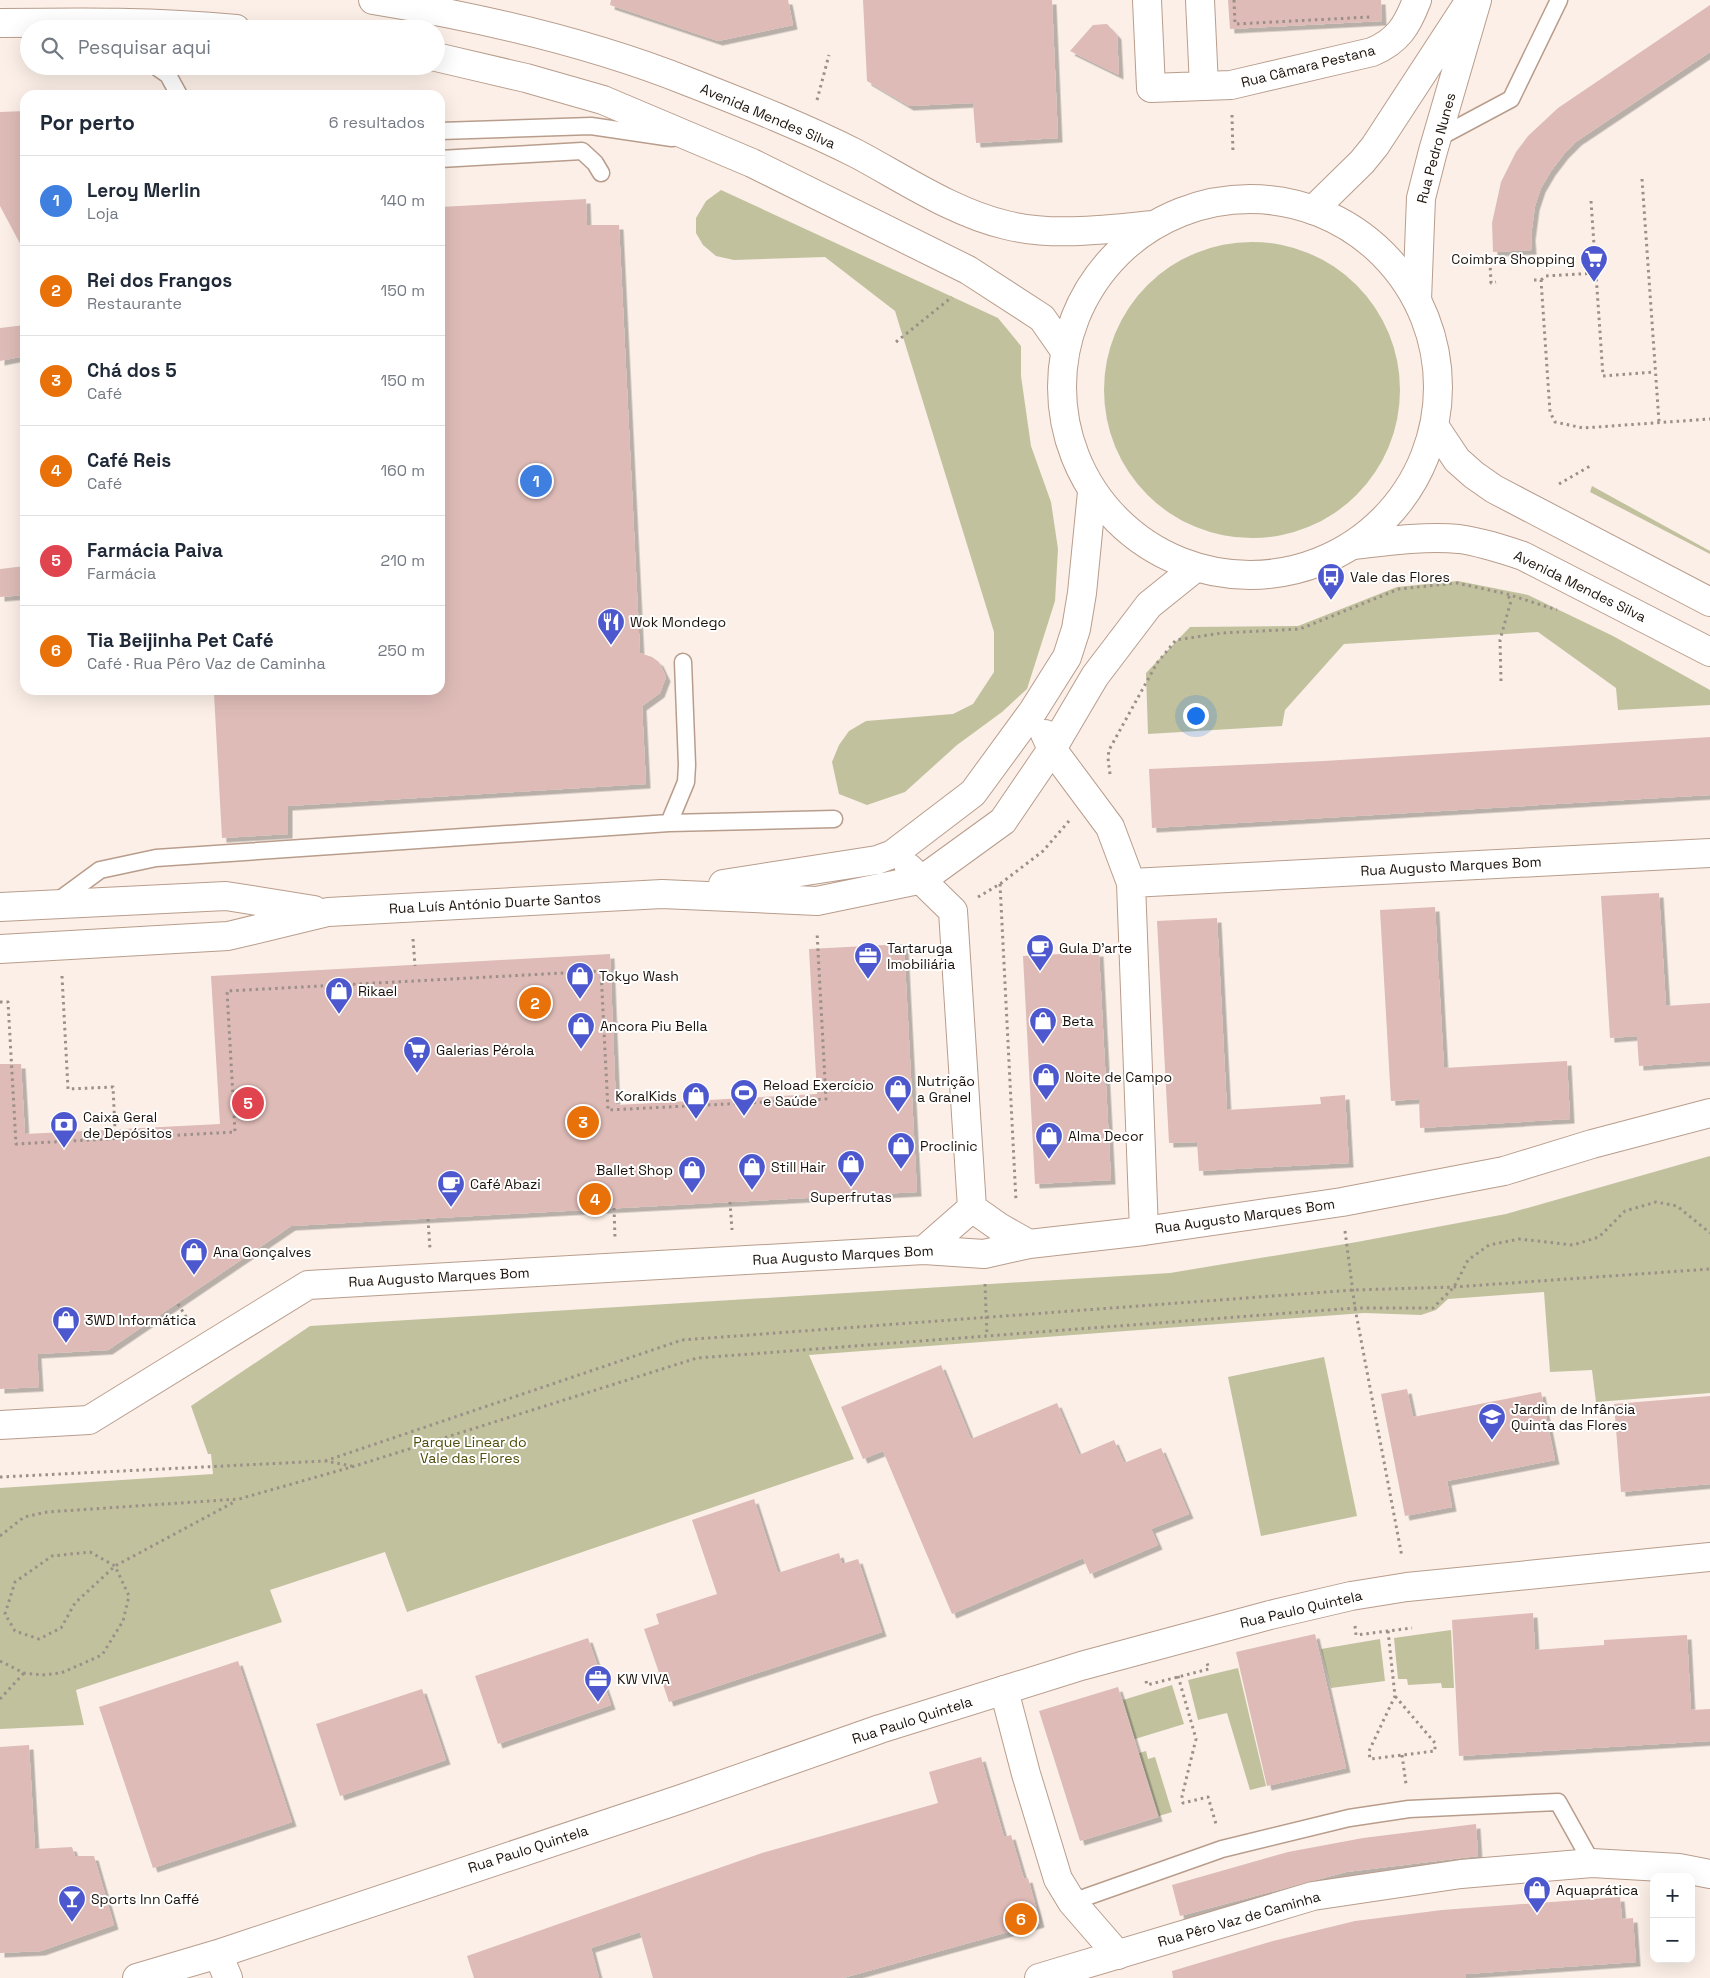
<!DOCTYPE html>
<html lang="pt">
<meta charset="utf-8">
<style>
:root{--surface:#fff;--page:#f2f2f3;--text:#1f2937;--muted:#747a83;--line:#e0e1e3;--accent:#4d58ce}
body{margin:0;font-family:"Space Grotesk",sans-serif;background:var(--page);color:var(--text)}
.controls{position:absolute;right:15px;bottom:15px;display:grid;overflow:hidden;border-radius:10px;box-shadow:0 5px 20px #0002}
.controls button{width:45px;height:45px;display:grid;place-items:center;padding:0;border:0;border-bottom:1px solid var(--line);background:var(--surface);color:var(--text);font:25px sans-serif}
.you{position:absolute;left:1195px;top:715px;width:18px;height:18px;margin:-12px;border:4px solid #fff;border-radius:50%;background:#1a73e8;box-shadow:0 0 0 8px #1a73e833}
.badge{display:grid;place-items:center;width:32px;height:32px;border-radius:50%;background:var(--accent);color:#fff;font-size:16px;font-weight:700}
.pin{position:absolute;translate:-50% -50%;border:2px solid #fff;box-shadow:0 1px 5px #0006}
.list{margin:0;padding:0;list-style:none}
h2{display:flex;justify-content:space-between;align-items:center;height:65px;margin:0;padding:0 20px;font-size:21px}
h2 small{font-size:16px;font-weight:400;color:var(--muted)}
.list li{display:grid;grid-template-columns:32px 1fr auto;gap:15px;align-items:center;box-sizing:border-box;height:90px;padding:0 20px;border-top:1px solid var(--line)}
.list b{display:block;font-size:19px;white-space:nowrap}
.list p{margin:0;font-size:16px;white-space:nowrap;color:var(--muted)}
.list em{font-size:16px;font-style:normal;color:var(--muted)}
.icon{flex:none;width:28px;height:28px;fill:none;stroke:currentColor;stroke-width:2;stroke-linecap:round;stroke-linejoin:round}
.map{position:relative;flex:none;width:1710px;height:1978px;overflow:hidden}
.search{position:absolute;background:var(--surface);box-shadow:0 5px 20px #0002;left:20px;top:20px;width:425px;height:55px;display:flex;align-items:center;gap:12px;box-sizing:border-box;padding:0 18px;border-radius:28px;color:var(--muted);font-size:19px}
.panel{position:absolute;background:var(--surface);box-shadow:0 5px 20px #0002;left:20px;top:90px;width:425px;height:605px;border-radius:15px}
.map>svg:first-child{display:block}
.green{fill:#c1c19e}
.building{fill:#debbb7;filter:url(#shadow)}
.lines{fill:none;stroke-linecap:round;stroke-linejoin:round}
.lane-casing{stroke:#b99d8c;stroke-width:19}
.street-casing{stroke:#b99d8c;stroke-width:30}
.secondary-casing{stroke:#b99d8c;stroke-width:30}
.primary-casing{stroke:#b99d8c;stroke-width:30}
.path{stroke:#9b9088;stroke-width:3;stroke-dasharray:2.5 4;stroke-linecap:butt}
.lane{stroke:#fff;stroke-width:16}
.street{stroke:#fff;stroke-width:28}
.secondary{stroke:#fff;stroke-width:28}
.primary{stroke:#fff;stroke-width:28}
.labels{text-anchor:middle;stroke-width:4;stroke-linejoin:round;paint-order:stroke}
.street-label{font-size:14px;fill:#1c120b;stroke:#fff}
.poi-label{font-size:14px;fill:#1c120b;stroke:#fff;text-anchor:start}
.park-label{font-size:14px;fill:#504e0a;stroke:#fff}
</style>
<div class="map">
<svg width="1710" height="1978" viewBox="0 0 1710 1978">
<defs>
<filter id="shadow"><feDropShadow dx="4.5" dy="4.5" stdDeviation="0" flood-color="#0004"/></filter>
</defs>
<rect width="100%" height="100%" fill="#fbefe7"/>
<path class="green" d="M721 190 998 318 1021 346V376L1031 446 1051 502 1058 549 1055 601 1027 689 1002 712 957 745 905 792 867 805 839 794 832 762 839 745 849 731 866 721 953 714 973 704 994 672V632L895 311 825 257 734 260 716 256 703 245 696 233V218L706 201Z
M1104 390a148 148 0 1 1 296 0a148 148 0 1 1-296 0Z
M1592 486 1710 551V554L1590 492Z
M1458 581 1528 595 1613 636 1710 690V705L1618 710 1616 688 1538 632 1344 644 1285 710 1282 726 1148 734 1146 673 1190 627 1298 626 1397 587Z
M1710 1156V1393L1596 1402 1592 1370 1550 1372 1544 1292 1448 1299 1436 1310 1421 1315 1364 1313 809 1355 854 1459 407 1612 385 1552 270 1590 282 1622 76 1690 84 1725 0 1729V1488L213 1474 211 1454H208L191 1406 310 1326 1170 1273 1357 1242 1506 1214Z
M1324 1357 1357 1516 1261 1536 1228 1377Z
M1451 1630 1454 1688H1442L1441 1683 1408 1685 1407 1679H1398L1394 1638Z
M1380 1639 1385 1681 1331 1688 1321 1649Z
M1238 1668 1266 1786 1250 1790 1227 1713 1198 1720 1188 1680Z
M1172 1685 1184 1724 1135 1739 1123 1700Z
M1146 1751 1148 1759 1155 1757 1172 1812 1159 1816 1139 1753Z"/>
<path class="building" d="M611 0H788L793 25 718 41 610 5Z
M863 0H1052L1058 138 976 143 973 103 909 106 867 81Z
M1228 0H1381L1382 21 1230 29Z
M1710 5V52L1577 141 1564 154 1551 171 1541 188 1535 206 1531 236 1532 250 1493 252 1492 223 1501 182 1516 152 1528 136 1558 108Z
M1107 24 1117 35 1119 75 1070 51 1093 25Z
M25 111V253L0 206V112Z
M586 199 587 225H619L640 653 652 657 659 662 666 677 660 693 642 706 646 784 288 806V834L222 838 214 694 235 693V690H440V207Z
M25 325V356L0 361V328Z
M25 566V595L0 597V569Z
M1710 737V795L1152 828 1149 769 1324 761Z
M1659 893 1666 1006 1710 1003V1061L1639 1066 1637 1036 1610 1038 1601 896Z
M1435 907 1444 1068 1567 1061 1570 1119 1420 1128 1419 1099 1391 1101 1380 910Z
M1217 918 1227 1110 1321 1104 1320 1097 1345 1095 1349 1163 1199 1171 1197 1142 1169 1143 1157 921Z
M904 944 917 1192 291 1226 108 1350 37 1354 39 1387 0 1389V1064H21L25 1134 220 1124 211 976 610 954 616 1105 817 1094 809 949Z
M1099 952 1111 1180 1035 1184 1023 956Z
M941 1365 971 1439 1057 1403 1079 1455 1114 1440 1124 1463 1161 1448 1189 1514 1151 1529 1158 1545 1090 1574 1083 1558 952 1614 883 1451 863 1459 841 1407Z
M1407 1389 1413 1417 1541 1392 1555 1460 1447 1481 1452 1507 1405 1516 1381 1394Z
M1710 1396V1484L1621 1492 1614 1404Z
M754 1499 778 1573 839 1553 842 1564 858 1559 882 1632 669 1702 644 1629 659 1624 656 1614 717 1594 692 1520Z
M1533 1613 1535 1650 1604 1645V1640L1687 1635 1691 1710 1710 1709V1741L1459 1756 1452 1620Z
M1315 1634 1346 1768 1267 1786 1236 1652Z
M588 1638 611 1705 498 1744 475 1676Z
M238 1661 292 1822 153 1868 99 1707Z
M1118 1687 1158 1817 1080 1841 1039 1711Z
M422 1689 446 1760 340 1796 316 1724Z
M29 1745 35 1849 72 1847 75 1856H94L114 1925 41 1951 0 1953V1747Z
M981 1757 1004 1837 1011 1835 1024 1879 1028 1878 1040 1923 843 1978H653L640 1932 591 1948 599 1978H474L467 1956 762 1853 938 1803 929 1772Z
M1476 1824 1478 1856 1346 1872 1180 1916 1172 1885 1288 1852 1363 1838Z
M1620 1897 1622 1919 1633 1918 1636 1962 1466 1974V1978H1173L1172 1971 1273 1941 1355 1921 1442 1910Z"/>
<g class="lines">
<defs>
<path id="lane" d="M155 66 168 75 179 95
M440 131 591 126 672 138
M1438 138 1511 99 1559 0
M440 159 582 151 595 163 601 173
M669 823 686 782 687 765 683 662
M55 903 100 870 156 858 669 823 834 819
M1072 1902 1222 1849 1349 1818 1409 1809 1558 1802 1592 1863"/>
<path id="street" d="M1147 0 1151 88 1204 86 1200 0
M1204 86 1231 85 1372 52C1398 41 1407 26 1417 0
M1313 210 1362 162 1375 146 1467 5
M1417 300 1421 198 1433 151 1477 0
M1045 734 1052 749 1110 827 1131 883 1144 1231
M909 868 953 911 972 1208
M1131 883 1710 853
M723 884 877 860 893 854 973 793 1033 711 1067 657 1076 629 1082 593 1092 492
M0 907 226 896 314 910
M0 949 228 936 328 912 662 894 817 901 923 879 1003 821 1052 749 1095 676 1149 605 1195 568
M972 1208 999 1227 1029 1244
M924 1250 972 1208
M0 1425 89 1420 308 1285 924 1250 984 1254 1029 1244 1144 1231 1342 1202 1504 1171 1592 1144 1710 1113
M1004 1690 1026 1774 1058 1879 1072 1902 1118 1955"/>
<path id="secondary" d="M218 1954 228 1978
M137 1978 218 1954 681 1799 880 1729 1081 1666 1270 1615 1351 1596 1407 1587 1710 1557
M1039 1978 1313 1896 1461 1874 1592 1863 1679 1868 1710 1874"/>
<path id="primary" d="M373 0C478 17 591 43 689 82 745 104 804 127 857 154 904 179 954 213 1006 225 1054 237 1106 229 1154 225
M0 23C79 22 157 21 236 29
M436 57 526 78 603 100 752 163 968 270 1042 318 1065 351
M1062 387a188 188 0 1 1 376 0a188 188 0 1 1-376 0Z
M1435 427 1457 460 1474 475 1494 489 1710 602
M1354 545C1388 541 1425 536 1459 539 1481 542 1502 549 1523 556L1710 652"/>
</defs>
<use href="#lane" class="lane-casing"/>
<use href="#street" class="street-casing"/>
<use href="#secondary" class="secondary-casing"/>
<use href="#primary" class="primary-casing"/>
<path class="path" d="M1234 0 1235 24 1370 17
M817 100 829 55
M1232 115 1233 154
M1642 179 1659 422
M1591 201 1603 376 1655 372
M1457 264 1490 262 1491 283 1496 282
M1534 280H1541L1550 412 1555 422 1583 428 1710 419
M1541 280 1546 276 1596 273
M896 342 952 297
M1559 484 1590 466
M1501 681 1500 640 1511 601 1507 594
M1110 774 1108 758 1109 750 1157 663 1176 640 1222 633 1300 629 1399 589 1457 583 1507 594 1557 610
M1000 884 1016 1201
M978 897 1000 884 1043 851 1069 821
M413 939 415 966
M62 976 68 1089 113 1087 115 1129
M0 1002H8L16 1144 235 1132 227 991 601 971 608 1110 826 1099 817 932
M730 1202 732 1230
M614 1208 615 1238
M428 1219 430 1249
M1345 1231 1355 1308 1402 1557
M985 1284 987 1336
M178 1304 190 1323
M325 1461 682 1340 1353 1290 1454 1287 1710 1269
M0 1477 325 1461 352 1466
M0 1536 24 1517 47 1512 239 1499 355 1466 697 1358 1355 1308H1433L1454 1287 1468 1260 1489 1245 1519 1239 1573 1245 1599 1237 1625 1211 1656 1202 1677 1206 1710 1233
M1355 1626 1356 1635 1412 1628
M1388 1631 1395 1696 1369 1751 1370 1759 1435 1751V1743L1395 1696
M0 1661 24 1673 42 1675 61 1673 102 1655 123 1621 129 1596 115 1566 90 1552 52 1556 15 1582 5 1614 15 1631 39 1639 61 1628 75 1603 115 1566 236 1501
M1178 1676 1196 1739 1182 1796 1183 1803 1208 1797 1216 1824
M1146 1681 1147 1685 1209 1669 1207 1663
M0 1699 24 1673
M1402 1755 1406 1784"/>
<use href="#lane" class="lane"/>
<use href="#street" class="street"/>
<use href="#secondary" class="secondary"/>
<use href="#primary" class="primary"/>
</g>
<defs>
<symbol id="supermarket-pin" viewBox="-11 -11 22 30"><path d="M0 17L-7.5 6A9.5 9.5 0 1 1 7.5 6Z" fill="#4d58ce" stroke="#fff"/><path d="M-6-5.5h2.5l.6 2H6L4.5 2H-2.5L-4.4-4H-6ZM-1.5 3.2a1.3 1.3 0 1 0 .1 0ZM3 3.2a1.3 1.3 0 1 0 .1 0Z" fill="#fff"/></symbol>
<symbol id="bus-pin" viewBox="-11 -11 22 30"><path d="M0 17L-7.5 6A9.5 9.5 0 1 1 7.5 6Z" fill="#4d58ce" stroke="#fff"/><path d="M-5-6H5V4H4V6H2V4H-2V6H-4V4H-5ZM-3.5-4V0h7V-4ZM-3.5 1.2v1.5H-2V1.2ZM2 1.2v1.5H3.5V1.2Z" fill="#fff"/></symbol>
<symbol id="restaurant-pin" viewBox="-11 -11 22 30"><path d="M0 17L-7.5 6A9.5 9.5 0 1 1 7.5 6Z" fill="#4d58ce" stroke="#fff"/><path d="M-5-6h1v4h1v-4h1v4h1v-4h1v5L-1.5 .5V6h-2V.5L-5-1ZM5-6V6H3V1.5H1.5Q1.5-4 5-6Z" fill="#fff"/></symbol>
<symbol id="cafe-pin" viewBox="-11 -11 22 30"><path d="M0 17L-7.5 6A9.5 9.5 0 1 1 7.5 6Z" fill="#4d58ce" stroke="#fff"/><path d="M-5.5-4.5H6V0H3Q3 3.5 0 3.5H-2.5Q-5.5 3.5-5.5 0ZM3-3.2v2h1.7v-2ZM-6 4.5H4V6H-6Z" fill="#fff"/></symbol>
<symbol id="office-pin" viewBox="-11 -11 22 30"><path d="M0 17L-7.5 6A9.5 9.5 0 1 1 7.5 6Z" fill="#4d58ce" stroke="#fff"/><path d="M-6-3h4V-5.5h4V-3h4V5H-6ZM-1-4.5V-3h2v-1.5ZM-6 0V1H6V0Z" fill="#fff"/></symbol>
<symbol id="shop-pin" viewBox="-11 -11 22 30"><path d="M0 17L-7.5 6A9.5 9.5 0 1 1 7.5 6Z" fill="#4d58ce" stroke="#fff"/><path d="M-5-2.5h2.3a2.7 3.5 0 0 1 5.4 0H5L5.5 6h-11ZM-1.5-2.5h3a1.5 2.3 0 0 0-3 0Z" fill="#fff"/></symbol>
<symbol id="stadium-pin" viewBox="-11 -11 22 30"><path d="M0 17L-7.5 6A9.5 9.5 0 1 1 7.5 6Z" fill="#4d58ce" stroke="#fff"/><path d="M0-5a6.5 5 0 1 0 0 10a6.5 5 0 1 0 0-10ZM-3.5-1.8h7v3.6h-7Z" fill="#fff"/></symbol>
<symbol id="bank-pin" viewBox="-11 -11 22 30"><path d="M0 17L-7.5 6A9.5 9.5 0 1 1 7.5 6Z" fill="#4d58ce" stroke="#fff"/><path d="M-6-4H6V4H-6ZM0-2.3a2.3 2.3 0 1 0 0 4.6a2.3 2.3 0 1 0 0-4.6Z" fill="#fff"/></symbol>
<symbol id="school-pin" viewBox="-11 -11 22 30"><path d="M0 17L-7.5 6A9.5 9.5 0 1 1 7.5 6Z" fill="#4d58ce" stroke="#fff"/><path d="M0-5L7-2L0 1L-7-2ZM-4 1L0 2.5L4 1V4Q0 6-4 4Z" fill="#fff"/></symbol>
<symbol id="bar-pin" viewBox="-11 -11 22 30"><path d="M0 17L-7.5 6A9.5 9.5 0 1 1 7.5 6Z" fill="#4d58ce" stroke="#fff"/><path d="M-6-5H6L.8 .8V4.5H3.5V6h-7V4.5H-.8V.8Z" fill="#fff"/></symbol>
</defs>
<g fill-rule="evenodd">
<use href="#supermarket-pin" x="1578" y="243" width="32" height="43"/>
<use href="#bus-pin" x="1315" y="561" width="32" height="43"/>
<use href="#restaurant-pin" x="595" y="606" width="32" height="43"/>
<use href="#cafe-pin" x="1024" y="932" width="32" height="43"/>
<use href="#office-pin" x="852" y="940" width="32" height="43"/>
<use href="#shop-pin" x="564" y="960" width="32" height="43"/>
<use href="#shop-pin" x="323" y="975" width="32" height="43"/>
<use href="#shop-pin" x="1027" y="1005" width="32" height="43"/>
<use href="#shop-pin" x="565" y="1010" width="32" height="43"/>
<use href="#supermarket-pin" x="401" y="1034" width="32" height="43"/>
<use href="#shop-pin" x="1030" y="1061" width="32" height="43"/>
<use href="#shop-pin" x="882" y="1073" width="32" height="43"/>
<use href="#stadium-pin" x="728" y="1077" width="32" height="43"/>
<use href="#shop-pin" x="680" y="1080" width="32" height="43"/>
<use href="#bank-pin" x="48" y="1109" width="32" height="43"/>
<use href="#shop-pin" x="1033" y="1120" width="32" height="43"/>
<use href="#shop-pin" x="885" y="1130" width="32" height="43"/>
<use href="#shop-pin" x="835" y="1148" width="32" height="43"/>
<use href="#shop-pin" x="736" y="1151" width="32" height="43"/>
<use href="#shop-pin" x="676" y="1154" width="32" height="43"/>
<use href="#cafe-pin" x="435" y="1168" width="32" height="43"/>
<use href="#shop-pin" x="178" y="1236" width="32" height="43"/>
<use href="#shop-pin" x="50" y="1304" width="32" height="43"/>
<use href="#school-pin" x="1476" y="1401" width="32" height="43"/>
<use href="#office-pin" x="582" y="1663" width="32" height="43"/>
<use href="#shop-pin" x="1521" y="1874" width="32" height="43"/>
<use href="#bar-pin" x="56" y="1883" width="32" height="43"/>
</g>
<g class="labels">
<g class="street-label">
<text transform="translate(1308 66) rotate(-14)" y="5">Rua Câmara Pestana</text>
<text transform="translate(768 116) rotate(23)" y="5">Avenida Mendes Silva</text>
<text transform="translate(1436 148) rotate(-75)" y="5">Rua Pedro Nunes</text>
<text transform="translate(1580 586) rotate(26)" y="5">Avenida Mendes Silva</text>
<text transform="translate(1451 866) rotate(-3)" y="5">Rua Augusto Marques Bom</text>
<text transform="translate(495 903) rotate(-3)" y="5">Rua Luís António Duarte Santos</text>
<text transform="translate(1245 1216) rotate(-8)" y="5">Rua Augusto Marques Bom</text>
<text transform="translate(843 1255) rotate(-3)" y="5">Rua Augusto Marques Bom</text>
<text transform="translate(439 1277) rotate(-3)" y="5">Rua Augusto Marques Bom</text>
<text transform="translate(1301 1609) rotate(-13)" y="5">Rua Paulo Quintela</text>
<text transform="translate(912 1720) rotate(-18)" y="5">Rua Paulo Quintela</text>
<text transform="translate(528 1849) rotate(-18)" y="5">Rua Paulo Quintela</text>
<text transform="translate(1239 1919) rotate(-16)" y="5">Rua Pêro Vaz de Caminha</text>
</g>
<g class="poi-label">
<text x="1575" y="264" text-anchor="end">Coimbra Shopping</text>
<text x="1350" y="582">Vale das Flores</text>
<text x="630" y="627">Wok Mondego</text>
<text x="887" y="953">Tartaruga<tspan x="887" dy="16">Imobiliária</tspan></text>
<text x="1059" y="953">Gula D'arte</text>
<text x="599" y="981">Tokyo Wash</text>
<text x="358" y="996">Rikael</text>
<text x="1062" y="1026">Beta</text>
<text x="600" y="1031">Ancora Piu Bella</text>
<text x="436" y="1055">Galerias Pérola</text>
<text x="1065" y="1082">Noite de Campo</text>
<text x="917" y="1086">Nutrição<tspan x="917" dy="16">a Granel</tspan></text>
<text x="763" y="1090">Reload Exercício<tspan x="763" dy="16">e Saúde</tspan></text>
<text x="677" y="1101" text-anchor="end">KoralKids</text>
<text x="83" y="1122">Caixa Geral<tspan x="83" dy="16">de Depósitos</tspan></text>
<text x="1068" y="1141">Alma Decor</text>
<text x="920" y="1151">Proclinic</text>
<text x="771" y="1172">Still Hair</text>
<text x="673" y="1175" text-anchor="end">Ballet Shop</text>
<text x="470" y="1189">Café Abazi</text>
<text x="851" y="1202" text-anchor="middle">Superfrutas</text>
<text x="213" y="1257">Ana Gonçalves</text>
<text x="85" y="1325">3WD Informática</text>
<text x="1511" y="1414">Jardim de Infância<tspan x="1511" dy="16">Quinta das Flores</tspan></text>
<text x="617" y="1684">KW VIVA</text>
<text x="1556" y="1895">Aquaprática</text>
<text x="91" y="1904">Sports Inn Caffé</text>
</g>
<g class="park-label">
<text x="470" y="1447">Parque Linear do<tspan x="470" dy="16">Vale das Flores</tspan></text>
</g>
</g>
</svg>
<div class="controls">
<button>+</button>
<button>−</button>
</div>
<div class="you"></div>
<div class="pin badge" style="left:536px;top:481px;background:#3f7fe0">1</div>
<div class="pin badge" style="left:535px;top:1003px;background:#e8710a">2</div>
<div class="pin badge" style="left:583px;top:1122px;background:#e8710a">3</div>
<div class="pin badge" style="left:595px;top:1199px;background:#e8710a">4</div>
<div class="pin badge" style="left:248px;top:1103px;background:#e0444e">5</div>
<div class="pin badge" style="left:1021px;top:1919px;background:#e8710a">6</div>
<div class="search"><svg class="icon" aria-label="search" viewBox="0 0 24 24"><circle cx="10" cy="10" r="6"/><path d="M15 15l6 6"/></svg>Pesquisar aqui</div>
<section class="panel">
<h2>Por perto<small>6 resultados</small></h2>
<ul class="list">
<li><span class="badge" style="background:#3f7fe0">1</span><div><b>Leroy Merlin</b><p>Loja</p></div><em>140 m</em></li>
<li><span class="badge" style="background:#e8710a">2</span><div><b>Rei dos Frangos</b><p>Restaurante</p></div><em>150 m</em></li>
<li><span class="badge" style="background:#e8710a">3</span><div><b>Chá dos 5</b><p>Café</p></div><em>150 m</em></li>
<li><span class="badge" style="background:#e8710a">4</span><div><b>Café Reis</b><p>Café</p></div><em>160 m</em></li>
<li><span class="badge" style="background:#e0444e">5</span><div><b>Farmácia Paiva</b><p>Farmácia</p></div><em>210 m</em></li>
<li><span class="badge" style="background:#e8710a">6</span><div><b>Tia Beijinha Pet Café</b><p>Café · Rua Pêro Vaz de Caminha</p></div><em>250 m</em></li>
</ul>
</section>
</div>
